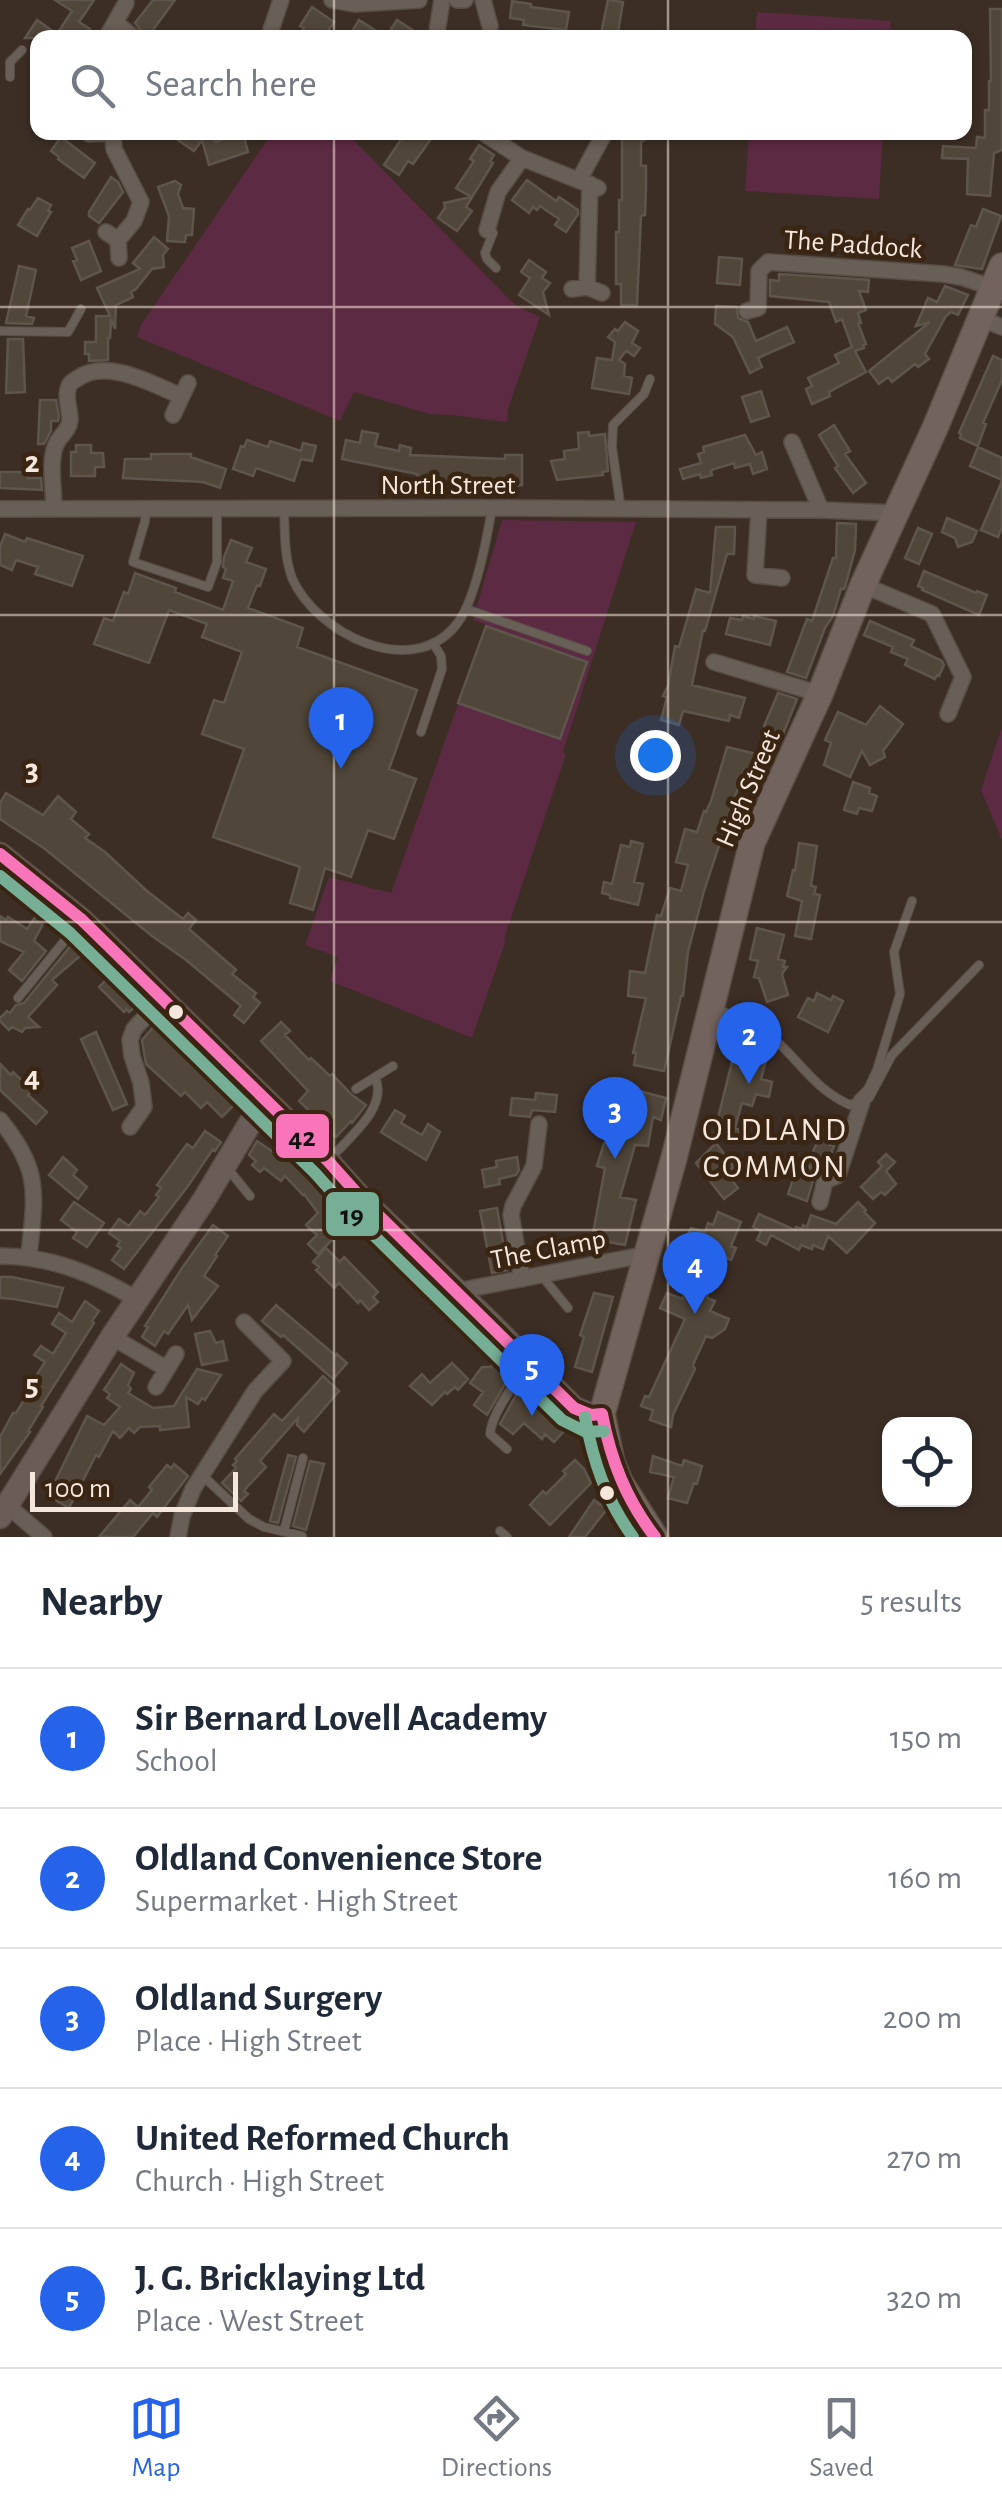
<!DOCTYPE html>
<meta charset="utf-8">
<style>
:root{--surface:#fff;--page:#f2f2f3;--text:#1f2937;--muted:#747a83;--line:#e0e1e3;--accent:#2563eb}
body{margin:0;font-family:"Alegreya Sans",sans-serif;background:var(--page);color:var(--text)}
.controls{position:absolute;right:30px;bottom:30px;display:grid;overflow:hidden;border-radius:20px;box-shadow:0 2px 8px #0004}
.controls button{width:90px;height:90px;display:grid;place-items:center;padding:0;border:0;border-bottom:2px solid var(--line);background:var(--surface);color:var(--text);font:50px sans-serif}
.scale{position:absolute;left:30px;bottom:25px;width:208px;box-sizing:border-box;padding-left:10px;border:5px solid #f6e7dc;border-top:0;font-size:28px;line-height:35px;white-space:nowrap;color:#f6e7dc;-webkit-text-stroke:8px #3a2412;paint-order:stroke}
.you{position:absolute;left:655px;top:755px;width:35px;height:35px;margin:-25px;border:8px solid #fff;border-radius:50%;background:#1a73e8;box-shadow:0 0 0 15px #1a73e833}
.badge{display:grid;place-items:center;width:65px;height:65px;border-radius:50%;background:var(--accent);color:#fff;font-size:32px;font-weight:700}
.pin{position:absolute;translate:-50% -82px;filter:drop-shadow(0 2px 5px #0008)}
.pin::after{content:'';position:absolute;top:52px;width:35px;height:30px;background:inherit;clip-path:polygon(0 0,100% 0,50% 100%)}
.list{margin:0;padding:0;list-style:none}
h2{display:flex;justify-content:space-between;align-items:center;height:130px;margin:0;padding:0 40px;font-size:42px}
h2 small{font-size:32px;font-weight:400;color:var(--muted)}
.list li{display:grid;grid-template-columns:65px 1fr auto;gap:30px;align-items:center;box-sizing:border-box;height:140px;padding:0 40px;border-top:2px solid var(--line)}
.list b{display:block;font-size:38px;white-space:nowrap}
.list p{margin:0;font-size:32px;white-space:nowrap;color:var(--muted)}
.list em{font-size:32px;font-style:normal;color:var(--muted)}
.icon{flex:none;width:55px;height:55px;fill:none;stroke:currentColor;stroke-width:2;stroke-linecap:round;stroke-linejoin:round}
.map{position:relative;flex:none;width:1002px;height:1537px;overflow:hidden}
.search{position:absolute;background:var(--surface);box-shadow:0 2px 8px #0004;left:30px;right:30px;top:30px;height:110px;display:flex;align-items:center;gap:25px;box-sizing:border-box;padding:0 35px;border-radius:20px;color:var(--muted);font-size:38px}
.sheet{height:830px;background:var(--surface)}
nav{display:flex;justify-content:space-around;align-items:center;box-sizing:border-box;height:140px;border-top:2px solid var(--line);background:var(--surface);font-size:28px;color:var(--muted)}
nav a{display:grid;justify-items:center;gap:5px}
nav .on{color:var(--accent)}
.map>svg:first-child{display:block}
.green{fill:#5c2a42}
.building{fill:#504639;stroke:#5e564c;stroke-width:2.5}
.lines{fill:none;stroke-linecap:round;stroke-linejoin:round}
.lane-casing{stroke:#584d45;stroke-width:10}
.street-casing{stroke:#584d45;stroke-width:18}
.secondary-casing{stroke:#584d45;stroke-width:25}
.primary-casing{stroke:#584d45;stroke-width:28}
.lane{stroke:#685f57;stroke-width:8}
.street{stroke:#685f57;stroke-width:15}
.secondary{stroke:#6a5d57;stroke-width:22}
.primary{stroke:#73635d;stroke-width:25}
.bus-1-casing{stroke:#3a2412;stroke-width:20}
.bus-2-casing{stroke:#3a2412;stroke-width:20}
.bus-1{stroke:#f775b8;stroke-width:12}
.bus-2{stroke:#76af95;stroke-width:12}
.grid{fill:none;stroke:#f6e7dc;stroke-width:2.5;stroke-opacity:0.55}
.bus-dot{fill:#f6e7dc;stroke:#3a2412;stroke-width:4}
.labels{text-anchor:middle;stroke-width:9;stroke-linejoin:round;paint-order:stroke}
.street-label{font-size:28px;fill:#f6e7dc;stroke:#3a2412}
.quarter-label{font-size:32px;letter-spacing:2.5px;fill:#f6e7dc;stroke:#3a2412}
.grid-label{font-size:32px;text-anchor:middle;font-weight:bold;fill:#f6e7dc;stroke:#3a2412;stroke-width:9;stroke-linejoin:round;paint-order:stroke}
.line-badge{stroke:#3a2412;stroke-width:4}
.pale-badge-label{font-size:28px;text-anchor:middle;font-weight:bold;fill:#111}
</style>
<div class="map">
<svg width="1002" height="1537" viewBox="0 0 1002 1537">
<rect width="100%" height="100%" fill="#3c2e25"/>
<path class="green" d="M757 12 891 21 890 37H755Z
M272 133H347L510 300 518 307 540 317 508 409 507 422 452 415 429 414 354 392 340 421 137 337 141 325Z
M749 133H883L879 199 745 191Z
M502 520 636 522 563 752 566 754 504 939 506 940 472 1038 330 981 338 957 305 945 329 877 391 893 486 625 473 620Z
M1002 727V840L981 790Z"/>
<path class="building" d="M55 0H94L79 22 90 29 84 38H25L37 20 57 34 72 11Z
M153 0H175L147 38 135 23Z
M608 0 623 2 617 38H600Z
M512 1 531 4V7L569 12 566 30 523 25 524 20 510 18Z
M312 7 334 22 323 38H297L304 28 300 26Z
M990 9H1002V150L994 153 990 196 967 194 968 159 942 158 943 146 976 148 977 137 985 138V110H989V81H991Z
M359 20 386 37 397 20 425 38H348Z
M166 132H207L206 134 216 142 242 132 248 137 245 141 248 152 209 165 202 140 194 151Z
M406 132H436L413 164 408 161 399 175 384 165Z
M622 132H659L641 142V166H646V187L645 215 641 216 637 305H621V284H616V232H619V200H622Z
M61 137 95 163 84 178 58 159 59 157 51 151Z
M479 145 494 155 490 161 493 163 466 207 472 211 457 231 438 218 445 208 444 203 471 197 456 188 474 161 470 159Z
M111 177 118 182 123 192 99 223 89 216V212Z
M527 180 556 201 559 197 578 210V214L566 232 555 225 559 219 540 206 537 210 533 207 529 213 512 200Z
M175 181 181 185 178 194 183 208 194 209 192 235H186L185 242 167 241 169 216 158 187Z
M38 198 51 205 48 211 51 212 37 236 18 225 28 209 30 210Z
M983 209 1001 216 982 269 955 265 971 225 976 227Z
M154 237 168 249 163 255 164 267 152 269 136 289 131 292 133 297 116 305 115 329 111 319 110 338H108V360L89 361V354H85V342H96V316H110L97 288 140 269 133 263Z
M89 241 101 271 81 280 73 261 77 260 72 248Z
M719 257 742 259 740 285 717 283Z
M529 260 546 272 542 278 550 283 543 292 549 315 519 295 530 278 521 272Z
M19 266 36 270 26 316 34 318 32 324 6 323Z
M779 274 869 280 868 292 859 291 866 310 858 313 861 323H858L866 344 863 345 864 348 855 351 866 372 829 392 830 396 812 404 806 389 812 386 808 378 839 363 835 355 852 347 842 319 836 322 829 302 770 296V280L779 281Z
M945 286 968 295 958 315 951 312 946 316 925 354 929 359 918 367 915 364 892 382 888 377 879 384 869 371 930 322 916 326 928 298 937 302Z
M716 306 737 307 738 318 748 322 756 341 787 327 794 342 758 358 762 367 750 373 733 337 715 324Z
M625 322 638 331 632 343 640 348 634 356 626 351 619 360 625 364 624 376 632 378 629 394 592 388 597 358 612 360 615 342 608 337 615 329 618 331Z
M8 339H23L25 392 6 393Z
M993 356 1002 360V380L983 423 986 424 978 446 960 438 961 434 959 433Z
M761 391 769 416 751 422 742 397Z
M40 400H56L59 417 58 421H51V431L44 444H38Z
M834 425 850 451 845 454 866 483 853 493 835 468 838 466 819 435Z
M362 431 378 434 375 446 399 451 400 445 411 448 410 455 505 459V455H522V485L481 488V483L417 482V474L342 459 346 440 360 443Z
M589 432V436L605 434 608 471 602 472 603 475 557 480 551 461 565 459 564 451 579 449 578 433Z
M745 435 756 455 762 452 767 469 753 474 750 464 735 468 734 463 711 470 712 475 701 478 700 474 683 479 680 469 701 463 698 454 704 452 703 447Z
M247 440 268 447 270 441 301 451 303 443 316 446 312 461 301 459 294 481 256 468 253 476 233 469 241 446 244 447Z
M76 445H91V453H103L104 467H95V476H71V452H76Z
M978 447 1002 458V480L970 466Z
M151 454H191V457L226 469 220 488 203 482 123 478 125 459H151Z
M0 472H28V478H41L42 490 0 488Z
M1002 481V527L998 537 981 530Z
M947 518 977 531 972 542 958 547 955 538 942 532Z
M837 523 856 524 855 550 845 587 844 589H841L833 616 825 628 806 678 787 672 807 619 812 621 833 558H836Z
M716 527H735L734 554H727L705 631 703 630 692 685 745 698 739 718 730 715 729 721 683 711 679 725 661 720 667 697 663 696 668 686 675 646 679 647 696 589 710 593Z
M918 528 932 534 919 564 905 558Z
M5 534 25 542 27 538 83 556 72 586 35 574 38 567 16 560 12 570 0 565V547Z
M231 540 252 548 246 562 266 569 260 586 257 585 248 608 303 628 297 647 417 690 389 769 416 779 394 839 368 830 351 877 325 868 313 910 290 903 300 867 213 837 244 749 202 734 214 700 224 703 242 652 202 637 207 624 169 610 149 663 94 644 104 618 113 621 124 592 128 594 135 573 176 588 175 592 223 610 233 581 223 578 226 569 223 567 224 557Z
M924 571 976 593 977 591 987 595 979 615 922 590 923 588 918 586Z
M743 616 754 619V616L776 621 770 645 726 634 730 618 742 620Z
M870 621 914 640 911 646 942 661 944 665 939 676 937 675 935 679 905 665 908 659 891 652 893 647 864 635Z
M486 626 587 662 560 739 458 703Z
M778 693 797 699 783 734 764 726Z
M880 706 903 724 883 751 885 757 870 765 862 751 850 777 824 765 831 743 825 740 838 712 866 725Z
M727 747 756 754 750 772 744 770 704 891 688 952 683 996H681L664 1071 634 1065 636 1053H633L646 998 628 996 630 971 645 973 657 915 661 916 670 888 681 891 688 865 676 862 685 829 697 832 704 811 706 812 711 801Z
M853 782 870 788 869 793 877 796 872 811 859 808 857 814 844 810Z
M6 793 43 815 58 796 76 812 71 819 89 834 85 838 105 852 147 891 183 919 188 913 196 920 189 929 234 968 236 970 232 974 256 993 253 997 260 1003 244 1023 234 1015 241 1006 186 960 152 936 45 849 0 819V803Z
M631 841 643 844 634 882 643 884 638 905 610 898V895L602 893 604 882 612 884 621 845 630 847Z
M799 843 817 846 811 886 816 887 814 894 820 895 811 939 795 936 802 901 787 896 793 870 795 871Z
M42 907 52 915 47 923 44 922 34 941 46 951 22 981 9 970 24 952 0 941V916L6 920 8 917 27 929Z
M757 928 784 935 778 959 785 961 783 967H787L782 974 788 995 767 1002 759 978 754 977 758 961 750 959Z
M76 939 87 950 52 980 57 985 28 1017 39 1027 25 1028 22 1032 12 1027 9 1030 0 1021V1018L7 1011 10 1013 16 1005 24 1003Z
M109 977 137 1005 129 1012 127 1009 124 1012 99 987Z
M817 993 831 1000 833 996 843 1001 828 1032 798 1017 808 998 814 1001Z
M161 1018 175 1032 169 1038 192 1065 234 1105 222 1117 207 1102 201 1108 185 1092 181 1096 146 1064 142 1040Z
M281 1022 290 1031 285 1035 309 1060 311 1058 330 1076 332 1074 352 1095 366 1105 352 1123 351 1121 336 1137 299 1101 308 1091 261 1041Z
M729 1023 770 1045 761 1079 772 1082 769 1097 756 1094 752 1106 742 1103 735 1128 740 1130 736 1141 714 1134 735 1050 723 1045 728 1034 724 1033Z
M96 1032 127 1104 113 1110 81 1039Z
M0 1064 11 1075 13 1072 32 1090 28 1095 47 1112 36 1124 0 1090Z
M639 1091 666 1098 661 1120 653 1117 648 1146 635 1145 625 1180 620 1197 636 1200 625 1245 592 1239 605 1168 597 1166 604 1143 621 1145 624 1121 630 1122Z
M536 1093 557 1095 555 1112 532 1110 530 1117 510 1115 512 1098 535 1100Z
M395 1110 405 1116 401 1123 422 1135 428 1124 440 1132 426 1160 381 1132Z
M823 1129 834 1133 830 1145 834 1146 829 1159 831 1160 829 1167 821 1170 807 1165Z
M205 1131 221 1142 215 1151 213 1149 188 1186 124 1269 112 1260 121 1248 117 1246 120 1241 109 1233 119 1219 129 1226 140 1211 145 1215 159 1197 156 1195 161 1188 157 1185 187 1144 193 1148Z
M257 1141 279 1156 287 1147 296 1156 297 1154 321 1184 325 1180 334 1190 330 1193 338 1208 326 1216 328 1219 324 1223 335 1237 318 1254 308 1244 317 1235 306 1225 318 1213 304 1194 303 1195 285 1176 281 1181 264 1168 260 1172 252 1165 256 1161 249 1155Z
M716 1143 734 1167 726 1173 738 1188 724 1199 696 1163Z
M886 1154 895 1162 886 1171 896 1184 885 1195 881 1192 873 1199 861 1187 882 1166 878 1162Z
M63 1157 77 1170 73 1175 87 1187 78 1199 49 1175Z
M517 1157 519 1170 516 1175 499 1179 500 1184 485 1187 482 1170 497 1167 496 1161Z
M786 1158 816 1170 807 1201 788 1194 795 1174 782 1169Z
M74 1202 104 1223 87 1247 73 1238 77 1232 61 1220Z
M858 1202 866 1210 864 1212 875 1223 847 1253 828 1236 823 1249 813 1245 812 1249 801 1245 799 1250 771 1235 766 1245 757 1240 761 1231 753 1227 759 1214 795 1230 796 1227 802 1229 803 1225 807 1227 811 1215 836 1224Z
M497 1208 508 1270 492 1273 480 1211Z
M718 1212 741 1222 731 1246 736 1248 731 1260 723 1257 704 1284 709 1287 707 1298 715 1301 710 1311 729 1319 725 1329 712 1338 706 1336 693 1365 695 1369 673 1415 671 1427 650 1420 653 1410 641 1406 645 1396 649 1397 685 1319 660 1308 667 1293 683 1299 689 1243 685 1241 691 1228 705 1232 708 1223 713 1225Z
M213 1225 228 1236 215 1255 217 1256 204 1276 218 1286 192 1320 188 1305 168 1334 164 1331 155 1346 142 1337 148 1327 145 1326 182 1268Z
M326 1248 340 1262 344 1257 378 1292 373 1297 378 1302 369 1310 360 1300 358 1303 339 1283 334 1288 316 1270 319 1267 313 1262Z
M0 1277H12L63 1288 57 1307 14 1299 0 1298Z
M594 1293 613 1297 592 1372 575 1367 584 1337 580 1335Z
M85 1301 99 1311 92 1321 94 1323 41 1406 43 1407 28 1431 30 1432 0 1474V1437L13 1413H16L31 1389 29 1387 45 1362 34 1355 41 1346 53 1354 66 1333 52 1324 59 1313 72 1322Z
M276 1305 336 1356 337 1354 347 1363 333 1379 283 1335 281 1337 262 1321Z
M210 1331 216 1343 223 1341 227 1360 202 1365 195 1334Z
M500 1355 514 1369 487 1415 474 1405 483 1392 470 1383 482 1367H491Z
M452 1363 468 1379 458 1390 455 1387 447 1394 445 1392 432 1405 410 1386 422 1374 430 1383Z
M121 1364 134 1373 128 1385 131 1389 128 1393 153 1408 174 1406 197 1369 221 1375 205 1400 202 1398 198 1404 186 1397 189 1427 160 1430V1426L140 1427 134 1433 129 1428 120 1438 113 1431 99 1457 96 1455 69 1508 48 1496 87 1416 104 1425 120 1407 107 1398 110 1394 104 1390Z
M323 1376 339 1391 304 1432 297 1425 298 1418 260 1461 266 1467 248 1486 244 1491 248 1494 241 1501 222 1483 236 1468 233 1465 237 1461 235 1459 274 1414 282 1421Z
M520 1388 565 1430 554 1442 545 1434 542 1439 524 1423 513 1434 500 1424Z
M288 1455 296 1457 278 1523 270 1521Z
M653 1456 682 1466 684 1460 702 1466 697 1484 694 1483 687 1503 668 1498 674 1477 650 1472Z
M575 1460 584 1469 591 1483 550 1525 530 1505 543 1491 546 1494 566 1474 563 1471Z
M310 1461 324 1464 306 1530 293 1526Z
M174 1464 188 1476 157 1517 153 1513 133 1537H99L130 1500 138 1507 152 1490 149 1487 167 1465 171 1468Z
M594 1500 607 1509 585 1537H569Z"/>
<g class="lines">
<defs>
<path id="lane" d="M10 77V62L22 50
M493 233 485 253 487 259 496 268
M0 331 68 332 81 309
M146 509 145 521 133 562 208 587 217 562V509
M284 509C285 532 284 556 292 578 316 633 411 681 456 625 475 602 487 538 492 508
M621 510 612 447 613 425 644 394 650 379
M466 609 587 651
M421 732 442 669 441 656 433 643
M18 998 79 923
M717 1008C734 1018 757 1026 773 1038 801 1062 813 1088 850 1105L869 1098 892 1055 979 965
M356 1089 393 1066
M858 1099 868 1089 877 1070 900 994 894 952 912 901
M331 1158C349 1137 389 1107 375 1077
M228 1169 250 1196
M541 1275 568 1308
M507 1449 490 1434C492 1413 513 1385 527 1367
M202 1475 249 1519 264 1527 302 1536
M284 1531 303 1458
M500 1531 507 1537"/>
<path id="street" d="M332 0 355 4 419 0
M457 0H465
M483 0 490 26
M115 22 134 38
M109 33 126 3
M266 38 270 33 281 0
M436 38 442 0
M113 132 114 149 141 202 134 221 118 240
M482 132 522 158 598 188
M89 134 111 133
M579 180 605 132
M487 230 498 192 522 158
M106 232 118 240 119 258
M587 287 590 184
M572 289 587 287 602 293
M747 311 758 308 759 271 768 262 943 274 961 277 994 288
M982 319 1002 327
M173 415 188 383
M792 442 821 510
M0 509 492 508 821 510 896 513
M54 509C54 490 49 465 55 447 58 436 69 432 70 420 70 410 65 399 68 389 70 382 72 382 78 378 107 358 152 384 181 396
M759 510 755 575 782 578
M863 585 932 614 963 677 948 714
M714 662 820 694
M0 1120C42 1171 35 1194 29 1256
M130 1127 144 1107 141 1083 132 1056 130 1040 134 1029 162 999
M820 1202 825 1181 838 1175 862 1102
M0 1256C51 1256 94 1274 138 1300
M522 1279 511 1215 513 1206 534 1166 539 1124
M458 1291 648 1254
M112 1337 167 1369
M156 1387 176 1354
M8 1506 44 1537
M178 1537 182 1516 193 1489 255 1391 283 1361 244 1322"/>
<path id="secondary" d="M0 854 82 920 328 1161 362 1199 492 1325 574 1408 591 1415 602 1414
M0 1517 112 1337 204 1200 264 1100"/>
<path id="primary" d="M655 1537 620 1482 612 1463 602 1414 674 1158 752 843 820 694 863 585 935 428 1002 266"/>
</defs>
<use href="#lane" class="lane-casing"/>
<use href="#street" class="street-casing"/>
<use href="#secondary" class="secondary-casing"/>
<use href="#primary" class="primary-casing"/>
<use href="#lane" class="lane"/>
<use href="#street" class="street"/>
<use href="#secondary" class="secondary"/>
<use href="#primary" class="primary"/>
<defs>
<path id="bus-1" d="M0 854 82 920 328 1161 362 1199 574 1408 591 1415 602 1414
M602 1414C611 1461 626 1499 655 1537"/>
<path id="bus-2" d="M0 876 70 933 315 1173 350 1212 562 1420 586 1432 604 1431
M585 1417C593 1461 606 1500 633 1537"/>
</defs>
<use href="#bus-1" class="bus-1-casing"/>
<use href="#bus-2" class="bus-2-casing"/>
<use href="#bus-1" class="bus-1"/>
<use href="#bus-2" class="bus-2"/>
</g>
<path class="grid" d="M334 0V38M668 0V38M334 132V1537M668 132V1537M0 307H1002M0 615H1002M0 922H1002M0 1230H1002"/>
<g class="bus-dot">
<circle cx="176" cy="1012" r="9"/>
<circle cx="607" cy="1493" r="9"/>
</g>
<g class="labels">
<g class="street-label">
<text transform="translate(853 243) rotate(4)" y="10">The Paddock</text>
<text x="448" y="494">North Street</text>
<text transform="translate(747 788) rotate(-67)" y="10">High Street</text>
<text transform="translate(548 1248) rotate(-11)" y="10">The Clamp</text>
</g>
<g class="quarter-label">
<text x="775" y="1140">OLDLAND<tspan x="775" dy="37">COMMON</tspan></text>
</g>
</g>
<g class="grid-label">
<text x="32" y="472">2</text>
<text x="32" y="780">3</text>
<text x="32" y="1087">4</text>
<text x="32" y="1395">5</text>
</g>
<g class="line-badge">
<rect x="274" y="1112" width="57" height="48" rx="10" fill="#f775b8"/>
<rect x="324" y="1190" width="57" height="48" rx="10" fill="#76af95"/>
</g>
<g class="pale-badge-label">
<text x="302" y="1146">42</text>
<text x="352" y="1224">19</text>
</g>
</svg>
<div class="controls">
<button><svg class="icon" aria-label="locate" viewBox="0 0 24 24"><circle cx="12" cy="12" r="6"/><path d="M12 2v4M12 18v4M2 12h4M18 12h4"/></svg></button>
</div>
<div class="scale">100 m</div>
<div class="you"></div>
<div class="pin badge" style="left:341px;top:769px">1</div>
<div class="pin badge" style="left:749px;top:1084px">2</div>
<div class="pin badge" style="left:615px;top:1159px">3</div>
<div class="pin badge" style="left:695px;top:1314px">4</div>
<div class="pin badge" style="left:532px;top:1416px">5</div>
<div class="search"><svg class="icon" aria-label="search" viewBox="0 0 24 24"><circle cx="10" cy="10" r="6"/><path d="M15 15l6 6"/></svg>Search here</div>
</div>
<section class="sheet">
<h2>Nearby<small>5 results</small></h2>
<ul class="list">
<li><span class="badge">1</span><div><b>Sir Bernard Lovell Academy</b><p>School</p></div><em>150 m</em></li>
<li><span class="badge">2</span><div><b>Oldland Convenience Store</b><p>Supermarket · High Street</p></div><em>160 m</em></li>
<li><span class="badge">3</span><div><b>Oldland Surgery</b><p>Place · High Street</p></div><em>200 m</em></li>
<li><span class="badge">4</span><div><b>United Reformed Church</b><p>Church · High Street</p></div><em>270 m</em></li>
<li><span class="badge">5</span><div><b>J. G. Bricklaying Ltd</b><p>Place · West Street</p></div><em>320 m</em></li>
</ul>
</section>
<nav>
<a class="on"><svg class="icon" aria-label="map" viewBox="0 0 24 24"><path d="M3 6l6-2 6 2 6-2v14l-6 2-6-2-6 2zM9 4v14M15 6v14"/></svg>Map</a>
<a><svg class="icon" aria-label="directions" viewBox="0 0 24 24"><path d="M12 3l9 9-9 9-9-9zM9 14v-3h6M13 9l2 2-2 2"/></svg>Directions</a>
<a><svg class="icon" aria-label="saved" viewBox="0 0 24 24"><path d="M7 4h10v16l-5-4-5 4z"/></svg>Saved</a>
</nav>
